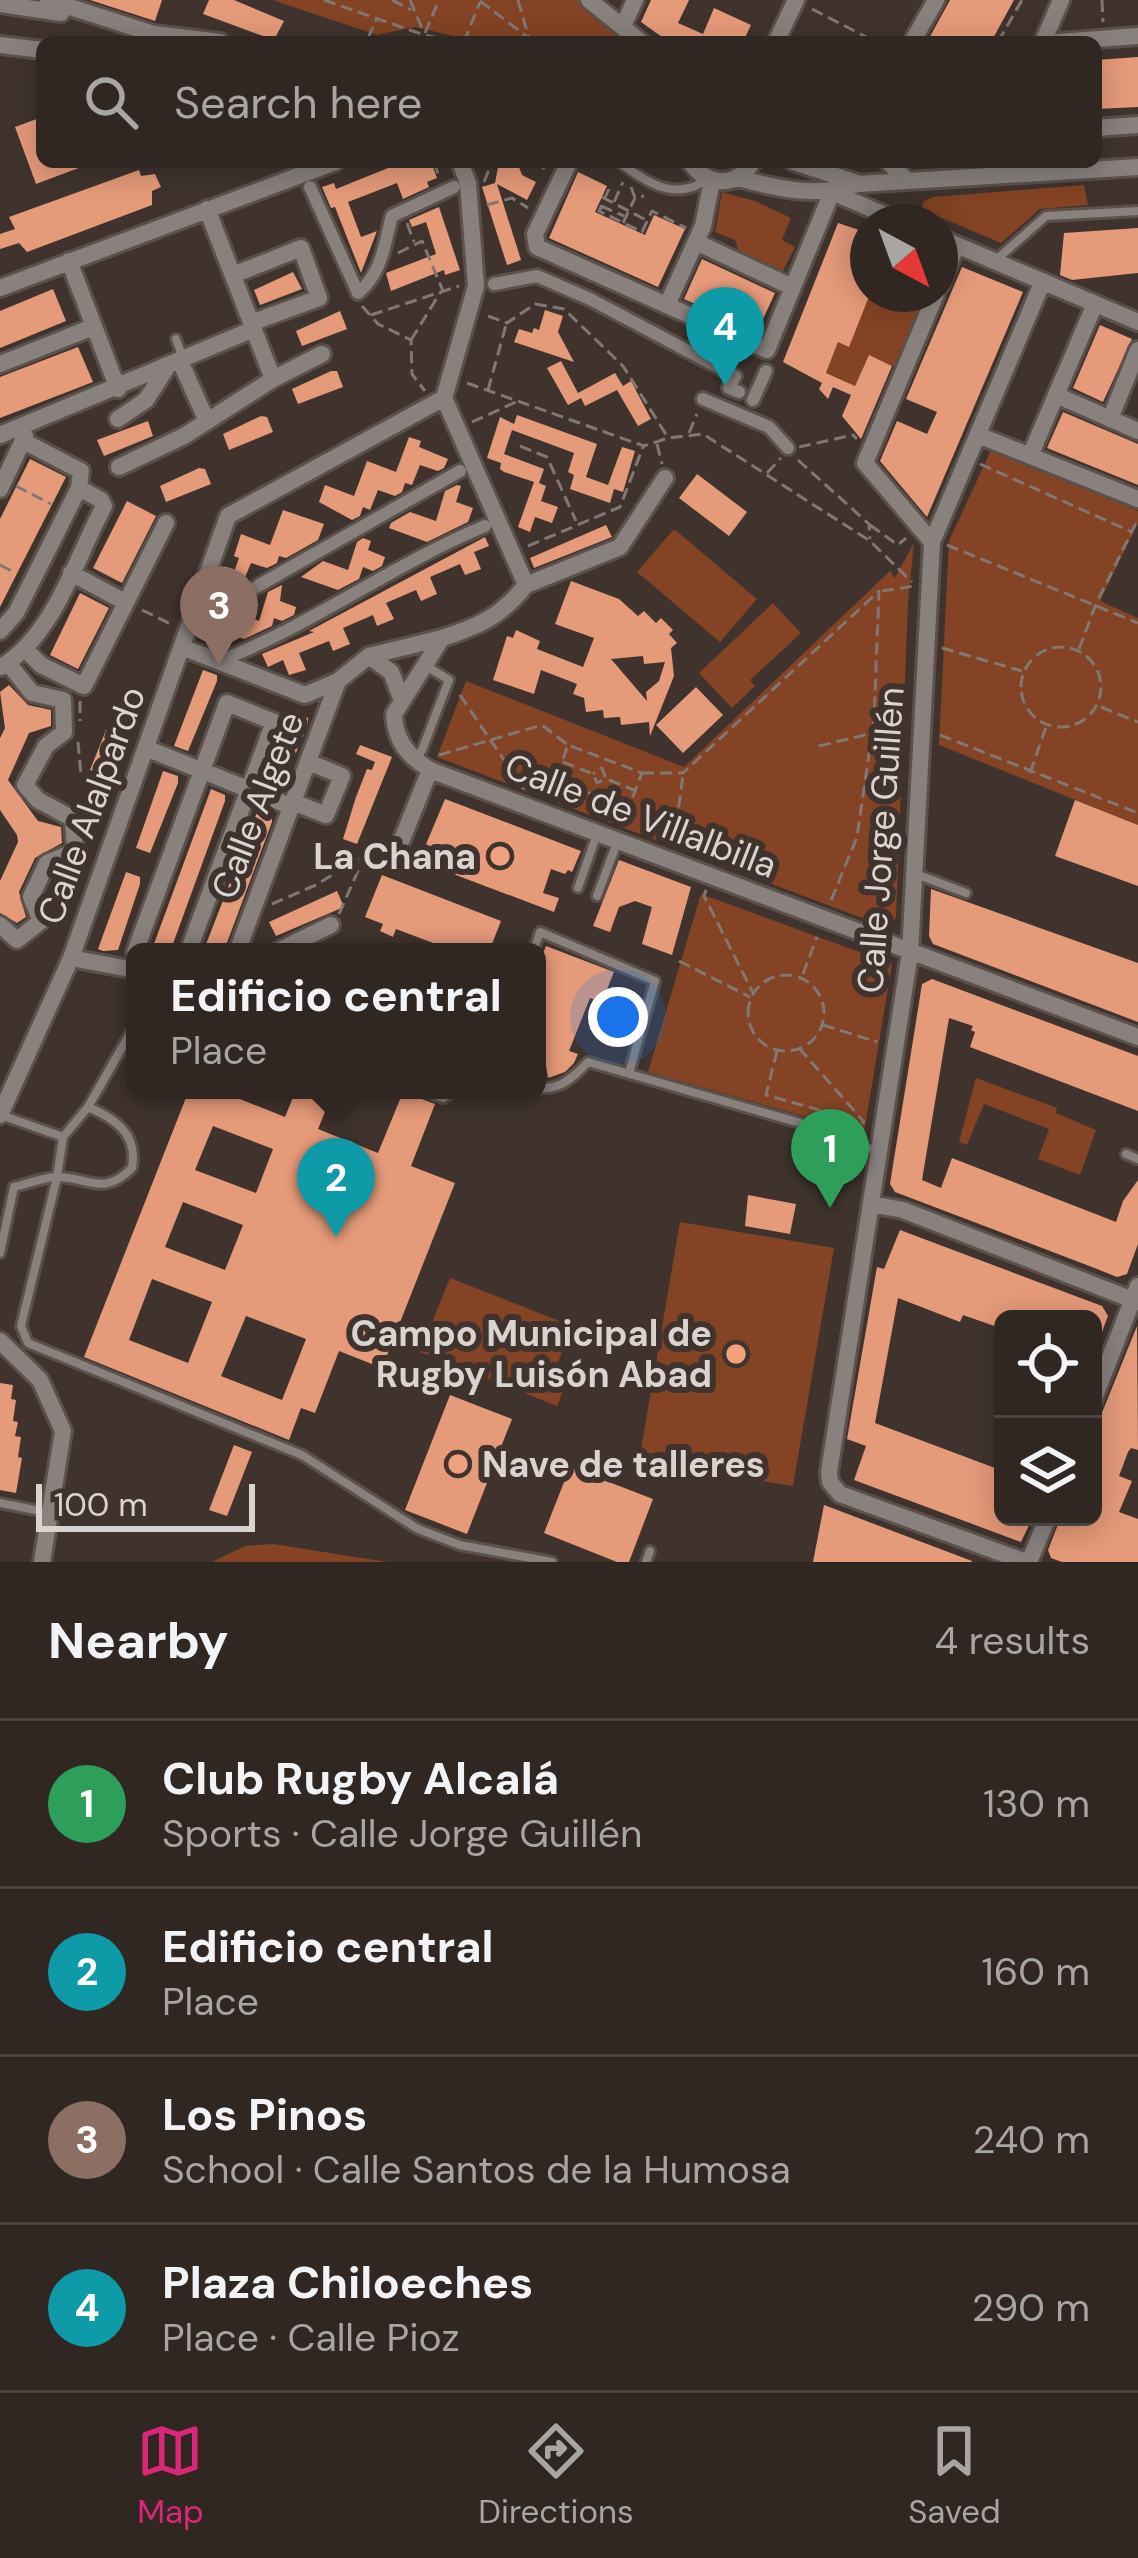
<!DOCTYPE html>
<meta charset="utf-8">
<style>
:root{--surface:#302622;--page:#382e2a;--text:#f1f3f6;--muted:#a8a5a5;--line:#4b4340;--accent:#db2777}
body{margin:0;font-family:"DM Sans",sans-serif;background:var(--page);color:var(--text)}
.controls{position:absolute;right:36px;bottom:36px;display:grid;overflow:hidden;border-radius:18px;box-shadow:0 6px 30px #0003}
.controls button{width:108px;height:108px;display:grid;place-items:center;padding:0;border:0;border-bottom:3px solid var(--line);background:var(--surface);color:var(--text);font:60px sans-serif}
.compass{position:absolute;left:850px;top:204px;width:108px;height:108px;border-radius:50%;background:var(--surface);box-shadow:0 6px 30px #0003;rotate:139deg}
.scale{position:absolute;left:36px;bottom:30px;width:219px;box-sizing:border-box;padding-left:12px;border:6px solid #dbd3d0;border-top:0;font-size:33px;line-height:42px;white-space:nowrap;color:#dbd3d0;-webkit-text-stroke:9px #40332e;paint-order:stroke}
.you{position:absolute;left:618px;top:1017px;width:42px;height:42px;margin:-30px;border:9px solid #fff;border-radius:50%;background:#1a73e8;box-shadow:0 0 0 18px #1a73e833}
.badge{display:grid;place-items:center;width:78px;height:78px;border-radius:50%;background:var(--accent);color:#fff;font-size:39px;font-weight:700}
.pin{position:absolute;translate:-50% -99px;filter:drop-shadow(0 3px 6px #0008)}
.pin::after{content:'';position:absolute;top:63px;width:42px;height:36px;background:inherit;clip-path:polygon(0 0,100% 0,50% 100%)}
.popup{position:absolute;left:126px;top:943px;width:420px;height:156px;box-sizing:border-box;display:grid;place-content:center;border-radius:18px;background:var(--surface);filter:drop-shadow(0 3px 9px #0005);font-size:39px;white-space:nowrap;color:var(--muted)}
.popup b{font-size:45px;color:var(--text)}
.popup::after{content:'';position:absolute;left:50%;top:100%;margin-left:-24px;border:24px solid transparent;border-top-color:var(--surface)}
.list{margin:0;padding:0;list-style:none}
h2{display:flex;justify-content:space-between;align-items:center;height:156px;margin:0;padding:0 48px;font-size:51px}
h2 small{font-size:39px;font-weight:400;color:var(--muted)}
.list li{display:grid;grid-template-columns:78px 1fr auto;gap:36px;align-items:center;box-sizing:border-box;height:168px;padding:0 48px;border-top:3px solid var(--line)}
.list b{display:block;font-size:45px;white-space:nowrap}
.list p{margin:0;font-size:39px;white-space:nowrap;color:var(--muted)}
.list em{font-size:39px;font-style:normal;color:var(--muted)}
.icon{flex:none;width:66px;height:66px;fill:none;stroke:currentColor;stroke-width:2;stroke-linecap:round;stroke-linejoin:round}
.map{position:relative;flex:none;width:1138px;height:1562px;overflow:hidden}
.search{position:absolute;background:var(--surface);box-shadow:0 6px 30px #0003;left:36px;right:36px;top:36px;height:132px;display:flex;align-items:center;gap:30px;box-sizing:border-box;padding:0 42px;border-radius:18px;color:var(--muted);font-size:45px}
.sheet{height:828px;background:var(--surface)}
nav{display:flex;justify-content:space-around;align-items:center;box-sizing:border-box;height:168px;border-top:3px solid var(--line);background:var(--surface);font-size:33px;color:var(--muted)}
nav a{display:grid;justify-items:center;gap:6px}
nav .on{color:var(--accent)}
.map>svg:first-child{display:block}
.green{fill:#834324}
.building{fill:#e59a7a;fill-rule:evenodd}
.lines{fill:none;stroke-linecap:round;stroke-linejoin:round}
.service-casing{stroke:#5c504b;stroke-width:14}
.pedestrian-casing{stroke:#5c504b;stroke-width:18}
.minor-casing{stroke:#5c504b;stroke-width:22}
.path{stroke:#827773;stroke-width:3;stroke-dasharray:12 6;stroke-linecap:butt}
.service{stroke:#88817e;stroke-width:8}
.pedestrian{stroke:#88817e;stroke-width:12}
.minor{stroke:#88817e;stroke-width:16}
.poi-dot{fill:#f1a17d;stroke:#40332e;stroke-width:4.5}
.labels{text-anchor:middle;stroke-width:12;stroke-linejoin:round;paint-order:stroke}
.street-label{font-size:36px;fill:#dbd3d0;stroke:#40332e}
.poi-label{font-size:36px;font-weight:bold;fill:#dbd3d0;stroke:#40332e;text-anchor:end}
</style>
<div class="map">
<svg width="1138" height="1562" viewBox="0 0 1138 1562">
<rect width="100%" height="100%" fill="#40332e"/>
<path class="green" d="M273 0H582L631 42H464L458 37 415 27 377 35Z
M1084 185 1088 205 1040 209 1001 243 921 209 924 201 933 197Z
M722 192 755 201 791 218 782 240 795 247 782 273 739 252 735 240 715 232Z
M870 294H909L927 302 898 368 869 356 855 386 826 373 838 342 849 346Z
M992 448 1138 511V523L1100 601 1138 618V825L939 745 949 541Z
M674 529 757 599 720 642 637 572Z
M914 543 908 601 896 917 891 925 883 926 437 757 466 681 684 767 890 571 895 578Z
M773 603 801 633 750 680 755 686 732 708 699 673Z
M701 894 892 964 864 1133 648 1072Z
M976 1078 1057 1108 1056 1113 1096 1130 1080 1175 1038 1159 1049 1129 984 1104 967 1145 959 1142Z
M680 1222 834 1248 793 1486 639 1461Z
M450 1278 572 1326 558 1362 572 1369 557 1406 420 1352Z
M273 1544 387 1562H212L245 1546Z"/>
<path class="building" d="M90 0H162L155 21Z
M209 0H234L284 21 274 40 203 14Z
M651 0H689L678 23 703 34 714 8 751 25 743 42H669L641 22Z
M950 0H1014L991 42H927Z
M1138 57V107L1096 109V60Z
M42 117V162L92 163 36 184 15 127Z
M403 162H431L437 178 427 182 429 187 403 199 397 183 348 202 361 237 377 231 361 273 335 207 331 208 322 187 334 183 336 189Z
M499 162H517L522 175 536 182 527 200 497 184 521 260 507 265 482 187 495 183Z
M139 170 141 176 155 174 161 187 152 191V205L27 252 19 243 0 249V234L15 229 9 217Z
M578 172 607 186 595 212 645 235 654 215 685 229 658 287 549 238Z
M439 207 460 270 445 275 444 270 391 291 386 273 436 254 426 222 412 227 409 220Z
M838 223 868 233V299L849 347 838 342 826 373 855 386 869 355 892 366 861 439 842 416 851 395 833 387 828 399 819 389 822 383 783 362Z
M1138 228V273L1072 280 1060 275 1064 233Z
M702 259 775 293 757 332 684 299Z
M962 267 1023 292 927 517 880 461 897 421 927 434 937 412 906 399Z
M293 272 302 289 260 305 254 290Z
M53 289 66 321 0 348V311Z
M545 310 563 316 558 332 574 362 514 342 519 329 532 333 534 328 539 330Z
M340 311 347 329 302 346 296 331Z
M1100 325 1132 339 1103 402 1073 388Z
M78 347 93 382 0 418V377Z
M561 361 578 393 615 373 623 386 631 381 651 419 638 426 617 390 585 406 581 398 568 405 547 368Z
M331 371H337L343 387 298 404 292 389Z
M1063 412 1138 444V485L1047 448Z
M517 415 597 444 586 477 608 485 622 447 635 451 623 492 614 489 610 503 570 489 574 475 568 472 574 453 512 430 504 454 544 469 539 483 546 486 541 501 558 507 552 523 535 517 530 532 518 527 534 482 504 472 500 469 501 463 487 458 500 417 514 424Z
M261 416 267 417 273 432 229 450 223 434Z
M148 421 153 436 104 456 97 440Z
M409 437 421 441 419 447 448 459 444 468 438 471 420 465 412 485 405 483 402 492 395 496 378 490 370 510 363 507 360 516 352 520 319 502 325 485 354 496 367 461 396 472Z
M30 459 66 477 0 607V519Z
M199 468 205 469 211 484 166 502 160 486Z
M697 474 747 512 729 536 679 498Z
M457 485 461 486 456 502 473 508 468 522 427 542 389 528 391 523 410 512 436 521 445 491Z
M127 501 156 516 122 583 93 568Z
M283 510 324 524 318 540 286 558 279 556 277 563 267 568 251 563 243 582 232 578 239 558 234 556 241 534 270 545Z
M606 525 612 537 534 568 530 558Z
M485 537 489 546 474 552 481 569 465 575 460 564 430 577 437 594 421 601 416 590 386 603 394 619 377 626 373 615 343 628 350 644 333 651 329 641 299 653 306 670 289 675 283 660 268 667 262 654 314 632 309 631Z
M363 538 371 541 368 550 385 557 382 566 373 571 363 567 359 579 338 590 301 577 323 561 348 570 357 542Z
M571 581 619 599 638 616 644 611 656 623 661 618 673 630 669 634 677 643 671 648 674 676 650 736 649 722 621 725 620 717 604 718 603 710 586 712 584 698 573 694 577 684 541 670 534 694 493 680 507 636 513 638 516 630 540 641 537 649 583 667 594 638 555 624ZM643 656 644 664 665 662 659 681 646 692 647 701 611 659Z
M282 585 280 601 296 607 294 615 282 621 274 618 272 626 244 639 212 627 214 621 229 614 235 616 236 612 259 621 268 592Z
M80 593 109 608 78 669 50 655Z
M203 670 217 675V681L188 751 174 746Z
M9 685 28 705 51 710V726L29 733 8 780 38 821 61 827 62 843 35 858 19 892 26 917 17 923 0 913V881L18 842 17 835 0 810V738L5 728 0 692Z
M696 687 723 715 683 753 656 725Z
M294 712 308 718V724L282 786 268 781Z
M106 730 131 740 116 779 90 770Z
M360 745 392 757 357 844 343 839 356 797 367 769 372 770 375 762 356 754Z
M163 771 178 776V783L150 853 136 848Z
M211 789 225 795V801L170 952H151Z
M445 799 581 851 572 872 568 870 565 874 551 869 543 893 559 898 554 912 419 861Z
M1075 800 1138 825V886L1055 856Z
M258 810 272 815V822L225 948 223 952H203Z
M619 860 691 887 672 955 642 944 652 907 635 901 619 907 610 932 593 926Z
M126 872 140 877V884L118 950 103 951 98 949Z
M382 875 501 921 490 949 479 945 477 952H457L396 929 393 937 380 931 383 924 365 917Z
M931 889 1138 963V1022L933 944 929 936Z
M337 891 344 907 276 936 269 922Z
M546 946 614 972 602 1002 590 998 569 1051 578 1054 574 1063 565 1072 548 1078 545 1060 537 1059V968Z
M932 979 1138 1056V1111L970 1047 975 1032 971 1030 973 1026 949 1018 922 1180 941 1188 952 1158 1116 1222 1123 1201 1138 1180V1244L1127 1274 1117 1277 1092 1267 895 1192 890 1184 922 984Z
M189 1090H226L225 1093 285 1117 296 1090H334L318 1129 378 1153 403 1092 435 1104 411 1166 455 1183 382 1368 339 1351 315 1413 301 1408 289 1440 84 1357ZM213 1126 273 1149 256 1193 195 1170ZM183 1202 243 1225 225 1270 165 1247ZM152 1279 212 1302 188 1363 129 1340ZM246 1316 306 1339 282 1400 221 1376Z
M748 1195 796 1204 790 1234 745 1226Z
M900 1230 1102 1306 1108 1316 1094 1353 1093 1319H1062L1044 1312 1042 1318 1033 1319H1003V1329L963 1315 960 1322 898 1298 875 1423 1003 1471V1517L1031 1521 1021 1542 854 1480 866 1446 847 1439 877 1267 884 1269Z
M1137 1326 1138 1450 1131 1448 1128 1452 1119 1476 1132 1481 1119 1512 1138 1519V1562H1062L1051 1558 1048 1550 1061 1517H1093V1435Z
M0 1383 13 1385 11 1399 16 1400 13 1421 18 1422 15 1436 21 1437 18 1457 22 1458 16 1493 0 1490Z
M450 1395 512 1419 467 1534 405 1510Z
M234 1445 252 1452 227 1516 209 1510Z
M570 1467 653 1499 629 1562H617L544 1533Z
M824 1505 972 1561V1562H813Z"/>
<g class="lines">
<defs>
<path id="service" d="M619 162C647 183 675 202 708 179
M996 260 1046 216 1138 211
M176 339 183 358
M415 759 422 750 449 680 428 667
M916 874 966 893
M578 888 597 834
M597 896 617 843
M533 952 540 932 655 981 629 1073
M537 1087C558 1092 574 1077 588 1062L842 1135 877 1152
M423 1090 443 1098 456 1090
M1 1115 63 1137 57 1177 21 1326 28 1343 302 1455 418 1529 460 1545 552 1562
M63 1137 88 1107 135 1025
M1126 1154 1138 1159
M0 1253 14 1187C27 1184 42 1178 55 1177 88 1176 102 1198 132 1168 138 1134 116 1119 88 1107
M0 1503 50 1513
M646 1562 650 1551"/>
<path id="pedestrian" d="M310 187 358 293C383 272 384 244 392 216L454 187
M494 284 537 276 590 299 735 376 729 388 739 392
M703 399 769 427 788 448
M753 400 766 371
M214 611 460 471
M229 657C318 621 396 563 485 526"/>
<path id="minor" d="M48 0 154 34 220 42
M589 0 641 42
M0 4 61 13
M623 26 635 0
M776 42 796 0
M912 42 936 0
M1043 42 1061 0
M1059 42 1138 36
M0 45 42 50
M1096 128 1138 125
M460 162 468 183 476 286 444 398 526 585
M569 162 535 234 537 247 767 350 832 192 901 222
M690 162C708 187 735 188 753 162
M794 162 857 183
M888 162 907 180
M738 178C779 189 817 198 858 184L1138 167
M940 238 1138 322
M696 242 792 287
M69 261 118 389
M233 275 301 248 319 298 251 323
M940 285 957 245
M0 288 335 162
M667 305 703 226 712 180
M180 361 206 419
M0 364 93 327
M273 379 322 354
M1056 395 1138 431
M118 419 146 400 166 369
M1110 419 1138 350
M0 435 254 329
M978 435 1138 499
M25 442 81 471 79 488
M1030 456 1095 304
M119 467 184 436 273 379 207 209
M0 489 25 436
M932 542 865 463 936 294
M71 573 125 602
M526 585C501 616 480 626 442 638L394 714C395 741 408 756 430 770L1138 1037
M526 585 620 547 665 478
M0 631 16 613 79 488 101 500 104 506 95 524C71 574 49 638 1 667
M182 647 305 695 338 681 369 656 391 672 402 700
M27 651 41 665 84 686 166 523
M369 656 442 638
M148 749 285 804 293 802 326 815 342 776 309 762
M396 854 430 770
M0 925 17 940 41 921 31 897 47 863 75 851 73 819 38 800 25 785 46 746 64 732 63 700 32 693 8 663
M135 952 227 703 274 722 188 952
M237 952 338 681
M276 952 331 925
M71 958 135 970
M0 1115 71 958 228 516 444 398
M871 1204 903 1210 1138 1302
M0 1341 40 1380 63 1431 42 1562
M1093 1401 1138 1286
M1026 1562 840 1494 830 1482 829 1472 910 953 932 542 1043 281
M1029 1562 1048 1517"/>
</defs>
<use href="#service" class="service-casing"/>
<use href="#pedestrian" class="pedestrian-casing"/>
<use href="#minor" class="minor-casing"/>
<path class="path" d="M324 0 424 35 458 42
M392 0 411 10
M410 0 424 33
M518 0 530 42
M1102 0 1103 22
M480 1 526 36
M812 9 876 42
M425 33 439 0
M368 38 376 20
M464 42 480 2
M998 42 1022 0
M434 162 439 177
M535 162 547 170
M484 182 492 162
M631 187 635 198 644 196
M609 189 599 211 642 232 652 211 686 228
M602 197 646 220
M614 202 623 182
M487 205 512 198 528 208
M601 206 624 216
M407 223 414 242
M623 223 635 198
M398 253 422 241 443 291
M362 306 378 324 411 340 412 374 425 391
M371 315 459 286
M488 316 507 323 535 304 564 309 623 366 667 436
M411 340 440 293
M467 383 644 446 668 438 703 434 870 541 912 582
M488 390 506 325
M472 422 518 401
M689 433 697 414
M657 444 662 464
M520 446 547 457 576 521
M799 447 853 435 857 439
M798 460 869 524 870 539
M980 464 1132 532
M767 473 781 458
M16 486 51 504
M870 525 898 545 906 538
M947 545 1138 623
M528 546 620 507 643 447
M0 565 16 573
M882 591 914 586
M142 610 171 624
M1021 687a40 40 0 1 1 80 0a40 40 0 1 1-80 0Z
M942 648 1022 671
M1079 649 1096 604 1138 519
M460 695 523 788 555 781 629 807 642 773 568 745 555 781
M80 701V721
M1101 707 1138 722
M875 720 907 726
M940 735 1138 813
M78 742 81 775 93 786 112 789
M819 746 869 734
M439 755 542 725 568 745
M563 762 593 774 597 783 606 779 602 768 593 774
M642 773H683L879 591 874 720 857 837 830 903
M1030 773 1046 727
M609 780 634 790
M666 841 679 805 683 775
M706 890 704 896 753 993
M272 904 316 885 365 855
M339 914 364 857
M679 961 750 997
M803 974 817 937
M748 1013a38 38 0 1 1 76 0a38 38 0 1 1-76 0Z
M823 1025 877 1042
M799 1048 864 1122
M777 1051 766 1095 865 1123"/>
<use href="#service" class="service"/>
<use href="#pedestrian" class="pedestrian"/>
<use href="#minor" class="minor"/>
</g>
<g class="poi-dot">
<circle cx="500" cy="856" r="12"/>
<circle cx="736" cy="1354" r="12"/>
<circle cx="458" cy="1464" r="12"/>
</g>
<g class="labels">
<g class="street-label">
<text transform="translate(91 805) rotate(-70)" y="13">Calle Alalpardo</text>
<text transform="translate(257 805) rotate(-69)" y="13">Calle Algete</text>
<text transform="translate(641 815) rotate(21)" y="13">Calle de Villalbilla</text>
<text transform="translate(880 840) rotate(-86)" y="13">Calle Jorge Guillén</text>
</g>
<g class="poi-label">
<text x="476" y="869">La Chana</text>
<text x="712" y="1346">Campo Municipal de<tspan x="712" dy="41">Rugby Luisón Abad</tspan></text>
<text x="482" y="1477" text-anchor="start">Nave de talleres</text>
</g>
</g>
</svg>
<div class="controls">
<button><svg class="icon" aria-label="locate" viewBox="0 0 24 24"><circle cx="12" cy="12" r="6"/><path d="M12 2v4M12 18v4M2 12h4M18 12h4"/></svg></button>
<button><svg class="icon" aria-label="layers" viewBox="0 0 24 24"><path d="M12 4l9 5-9 5-9-5zM3 14l9 5 9-5"/></svg></button>
</div>
<svg class="compass" viewBox="-18 -18 36 36"><path d="M0-13l5 13h-10z" fill="#e53935"/><path d="M0 13l5-13h-10z" fill="#a8a5a5"/></svg>
<div class="scale">100 m</div>
<div class="you"></div>
<div class="pin badge" style="left:830px;top:1208px;background:#2e9e5b">1</div>
<div class="pin badge" style="left:336px;top:1237px;background:#0f9aa8">2</div>
<div class="popup"><b>Edificio central</b>Place</div>
<div class="pin badge" style="left:219px;top:665px;background:#8d6e63">3</div>
<div class="pin badge" style="left:725px;top:386px;background:#0f9aa8">4</div>
<div class="search"><svg class="icon" aria-label="search" viewBox="0 0 24 24"><circle cx="10" cy="10" r="6"/><path d="M15 15l6 6"/></svg>Search here</div>
</div>
<section class="sheet">
<h2>Nearby<small>4 results</small></h2>
<ul class="list">
<li><span class="badge" style="background:#2e9e5b">1</span><div><b>Club Rugby Alcalá</b><p>Sports · Calle Jorge Guillén</p></div><em>130 m</em></li>
<li><span class="badge" style="background:#0f9aa8">2</span><div><b>Edificio central</b><p>Place</p></div><em>160 m</em></li>
<li><span class="badge" style="background:#8d6e63">3</span><div><b>Los Pinos</b><p>School · Calle Santos de la Humosa</p></div><em>240 m</em></li>
<li><span class="badge" style="background:#0f9aa8">4</span><div><b>Plaza Chiloeches</b><p>Place · Calle Pioz</p></div><em>290 m</em></li>
</ul>
</section>
<nav>
<a class="on"><svg class="icon" aria-label="map" viewBox="0 0 24 24"><path d="M3 6l6-2 6 2 6-2v14l-6 2-6-2-6 2zM9 4v14M15 6v14"/></svg>Map</a>
<a><svg class="icon" aria-label="directions" viewBox="0 0 24 24"><path d="M12 3l9 9-9 9-9-9zM9 14v-3h6M13 9l2 2-2 2"/></svg>Directions</a>
<a><svg class="icon" aria-label="saved" viewBox="0 0 24 24"><path d="M7 4h10v16l-5-4-5 4z"/></svg>Saved</a>
</nav>
